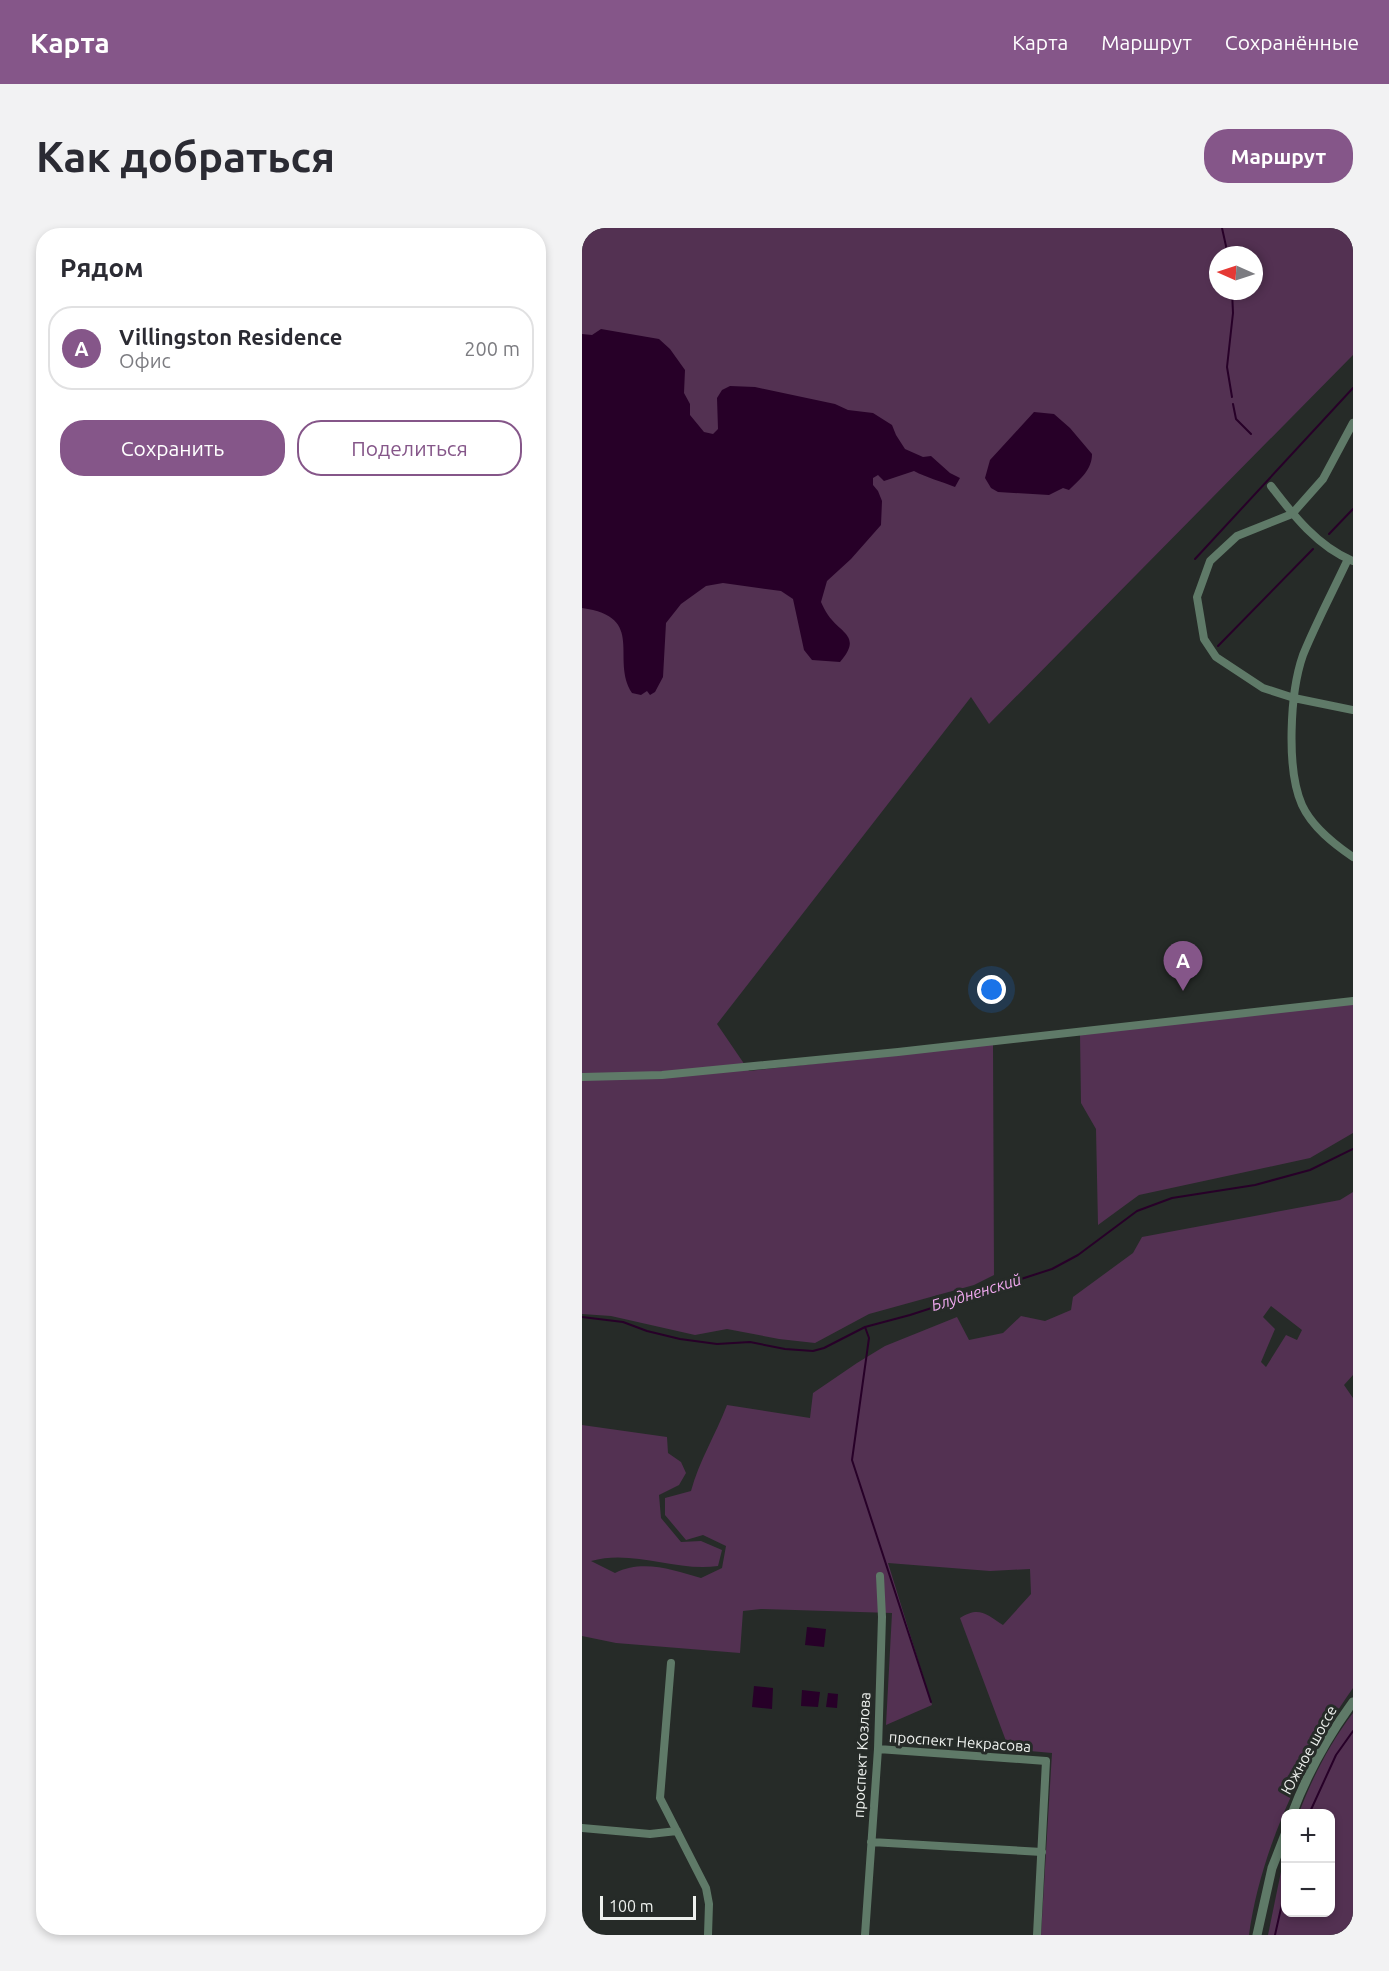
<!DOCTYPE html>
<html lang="ru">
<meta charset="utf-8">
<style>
:root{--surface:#fff;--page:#f2f2f3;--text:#2b2b33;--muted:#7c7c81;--line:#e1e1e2;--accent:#855689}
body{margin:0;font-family:Ubuntu,sans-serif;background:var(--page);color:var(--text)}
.controls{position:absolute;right:18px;bottom:18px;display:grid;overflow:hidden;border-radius:12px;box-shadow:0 3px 9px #0003}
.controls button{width:54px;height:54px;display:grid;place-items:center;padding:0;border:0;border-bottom:2px solid var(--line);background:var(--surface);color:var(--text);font:30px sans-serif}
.compass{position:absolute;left:627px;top:18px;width:54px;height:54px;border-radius:50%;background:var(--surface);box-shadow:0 3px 9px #0003;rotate:273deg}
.scale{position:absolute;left:18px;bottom:15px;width:96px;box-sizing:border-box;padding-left:6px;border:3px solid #eef1ee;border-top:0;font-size:16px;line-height:21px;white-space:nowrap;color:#eef1ee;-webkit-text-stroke:4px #262b28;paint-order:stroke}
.you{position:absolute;left:410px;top:762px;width:21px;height:21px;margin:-15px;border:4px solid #fff;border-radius:50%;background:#1a73e8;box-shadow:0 0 0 9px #1a73e833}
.badge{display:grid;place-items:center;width:39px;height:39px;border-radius:50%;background:var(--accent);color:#fff;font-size:20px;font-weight:700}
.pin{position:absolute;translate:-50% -50px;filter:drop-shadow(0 2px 3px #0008)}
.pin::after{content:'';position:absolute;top:32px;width:21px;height:18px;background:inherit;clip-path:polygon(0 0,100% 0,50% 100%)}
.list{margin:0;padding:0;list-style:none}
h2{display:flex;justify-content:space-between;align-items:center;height:78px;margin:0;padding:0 24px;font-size:26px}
h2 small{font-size:20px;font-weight:400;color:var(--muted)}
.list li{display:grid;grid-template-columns:39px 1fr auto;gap:18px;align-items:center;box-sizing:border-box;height:84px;margin:0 12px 12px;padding:0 12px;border:2px solid var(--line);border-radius:24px}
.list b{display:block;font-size:22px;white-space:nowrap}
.list p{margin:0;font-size:20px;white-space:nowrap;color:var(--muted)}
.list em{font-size:20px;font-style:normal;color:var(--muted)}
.actions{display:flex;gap:12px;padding:18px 24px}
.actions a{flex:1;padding:14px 0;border:2px solid var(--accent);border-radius:24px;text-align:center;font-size:21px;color:var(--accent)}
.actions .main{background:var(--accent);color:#fff}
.map{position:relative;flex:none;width:771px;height:1707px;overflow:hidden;border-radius:24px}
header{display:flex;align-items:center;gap:36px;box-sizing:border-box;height:84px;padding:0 30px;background:var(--accent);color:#fff}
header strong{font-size:28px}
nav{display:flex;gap:33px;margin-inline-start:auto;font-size:21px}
.intro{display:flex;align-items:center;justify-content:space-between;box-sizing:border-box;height:144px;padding:0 36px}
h1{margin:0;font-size:42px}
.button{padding:15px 27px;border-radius:24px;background:var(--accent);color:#fff;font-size:21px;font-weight:700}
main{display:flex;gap:36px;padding:0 36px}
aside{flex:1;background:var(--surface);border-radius:24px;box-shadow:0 3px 9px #0003}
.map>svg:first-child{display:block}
.green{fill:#533152;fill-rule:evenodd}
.water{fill:#270028}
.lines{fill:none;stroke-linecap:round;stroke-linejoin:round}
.stream{stroke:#270028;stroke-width:2}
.minor{stroke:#5f7a68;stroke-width:8}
.tertiary{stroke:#5f7a68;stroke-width:9}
.labels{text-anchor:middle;stroke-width:6;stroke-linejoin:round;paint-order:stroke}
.street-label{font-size:15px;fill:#eef1ee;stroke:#262b28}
.water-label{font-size:16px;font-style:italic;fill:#efa8ee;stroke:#262b28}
</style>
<header>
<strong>Карта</strong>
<nav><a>Карта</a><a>Маршрут</a><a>Сохранённые</a></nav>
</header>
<div class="intro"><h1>Как добраться</h1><a class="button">Маршрут</a></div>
<main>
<aside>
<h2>Рядом<small></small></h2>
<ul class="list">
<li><span class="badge">A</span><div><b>Villingston Residence</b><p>Офис</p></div><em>200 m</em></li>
</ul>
<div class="actions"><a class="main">Сохранить</a><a>Поделиться</a></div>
</aside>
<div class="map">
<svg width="771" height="1707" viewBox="0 0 771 1707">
<rect width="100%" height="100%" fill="#262b28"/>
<path class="green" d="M0 0H771V127L407 496 389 469 135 796 167 843 411 816 412 1047 392 1057 287 1086 233 1115 197 1111 145 1101 113 1107 29 1088 0 1086ZM636 27H672V63H636Z
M771 776V905L728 930 557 967 516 997 514 901 499 875 498 806Z
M771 964V1147L762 1157 771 1170V1460C722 1529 678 1623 667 1707H459L470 1525 427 1521 378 1390C397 1378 404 1386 421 1397L449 1366 448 1341 408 1343 306 1335 350 1477 304 1497 310 1385 179 1381 161 1383 158 1425 34 1415 0 1408V1197L85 1209 86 1225 99 1234 104 1245 97 1257 77 1267 79 1290 99 1314 119 1313 140 1322 136 1338C94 1344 51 1321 9 1333L33 1345C61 1331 91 1342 119 1350L140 1340 144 1318 121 1307 104 1312 83 1287V1270L109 1263C117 1233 134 1206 145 1177L228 1190 231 1165 275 1135 303 1118 375 1089 387 1112 421 1105 439 1088 463 1093 489 1082 491 1069 551 1025 560 1009 758 972ZM689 1078 720 1102 715 1112 704 1107 684 1139 679 1134 693 1101 681 1089Z
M771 1485V1707H686L703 1624 704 1684H748V1586L717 1585C729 1552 749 1513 771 1485Z"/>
<path class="water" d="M19 101 77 111 88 121 103 142 102 165 108 176V187L122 204 131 206 136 201 135 170 140 162 148 158 173 159 253 176 266 182 291 185 310 197 314 207 323 221 341 229 349 228 368 245 378 250 373 259C359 253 345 250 332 243L302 253 296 247 291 250V257L296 263 300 273 299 297 269 331 245 353 239 374C241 378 243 383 246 387 258 405 281 408 258 434L230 432 222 422 211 371 199 363 141 355 124 358 99 376 84 395 81 449 73 464 68 467 65 463 59 467 50 465C28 431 65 389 0 380V106L10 107Z
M452 184 472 186 488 200 510 226C510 242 498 251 487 262L481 260 467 267 416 264 409 260 403 250 408 232Z
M225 1399 244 1401 242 1419 223 1417Z
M172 1458 191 1460 190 1481 170 1479Z
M220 1462 238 1464 236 1479 219 1478Z
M246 1465 256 1466 255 1480 244 1479Z"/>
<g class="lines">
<path class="stream" d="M640 0 646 27
M650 63 651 85 645 139 650 169
M651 176 654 191 669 206
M747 306 771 281
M613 331 771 160
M636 418 731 321
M0 1089 41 1094 65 1103 98 1111 135 1116 168 1114 203 1121 231 1123 242 1120 283 1099 328 1087 470 1041 496 1027 555 983 590 970 673 957 728 942 771 921
M283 1099 287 1110 270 1232 349 1474
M727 1586 754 1527 771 1503
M693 1707 704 1658"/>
<path class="minor" d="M771 195 741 251 710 286 655 308 628 333 615 369 622 411 634 429 681 460 712 470 771 482
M689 258C711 287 736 319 771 333
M766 331C751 363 734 395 721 427 708 464 704 541 720 577 730 599 752 616 771 629
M0 849 80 847 316 824 771 773
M89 1435 78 1570 124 1660 127 1676 126 1707
M296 1521 464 1533 455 1707
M0 1600 68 1606 95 1603
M289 1614 460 1624
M283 1707 296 1521 300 1389 298 1348"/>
<path class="tertiary" d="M710 1586C725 1546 746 1508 771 1474
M675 1707 690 1640 704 1604"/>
</g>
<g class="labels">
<g class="street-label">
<text transform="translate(378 1514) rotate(4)" y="5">проспект Некрасова</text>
<text transform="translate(727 1522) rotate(-61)" y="5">Южное шоссе</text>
<text transform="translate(280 1527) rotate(-87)" y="5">проспект Козлова</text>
</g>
<g class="water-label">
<text transform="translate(394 1064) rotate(-17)" y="6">Блудненский</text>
</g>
</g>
</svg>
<div class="controls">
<button>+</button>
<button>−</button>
</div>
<svg class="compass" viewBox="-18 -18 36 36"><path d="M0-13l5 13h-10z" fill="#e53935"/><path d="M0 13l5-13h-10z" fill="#7c7c81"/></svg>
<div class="scale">100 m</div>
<div class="you"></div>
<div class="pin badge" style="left:601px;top:763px">A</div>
</div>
</main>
